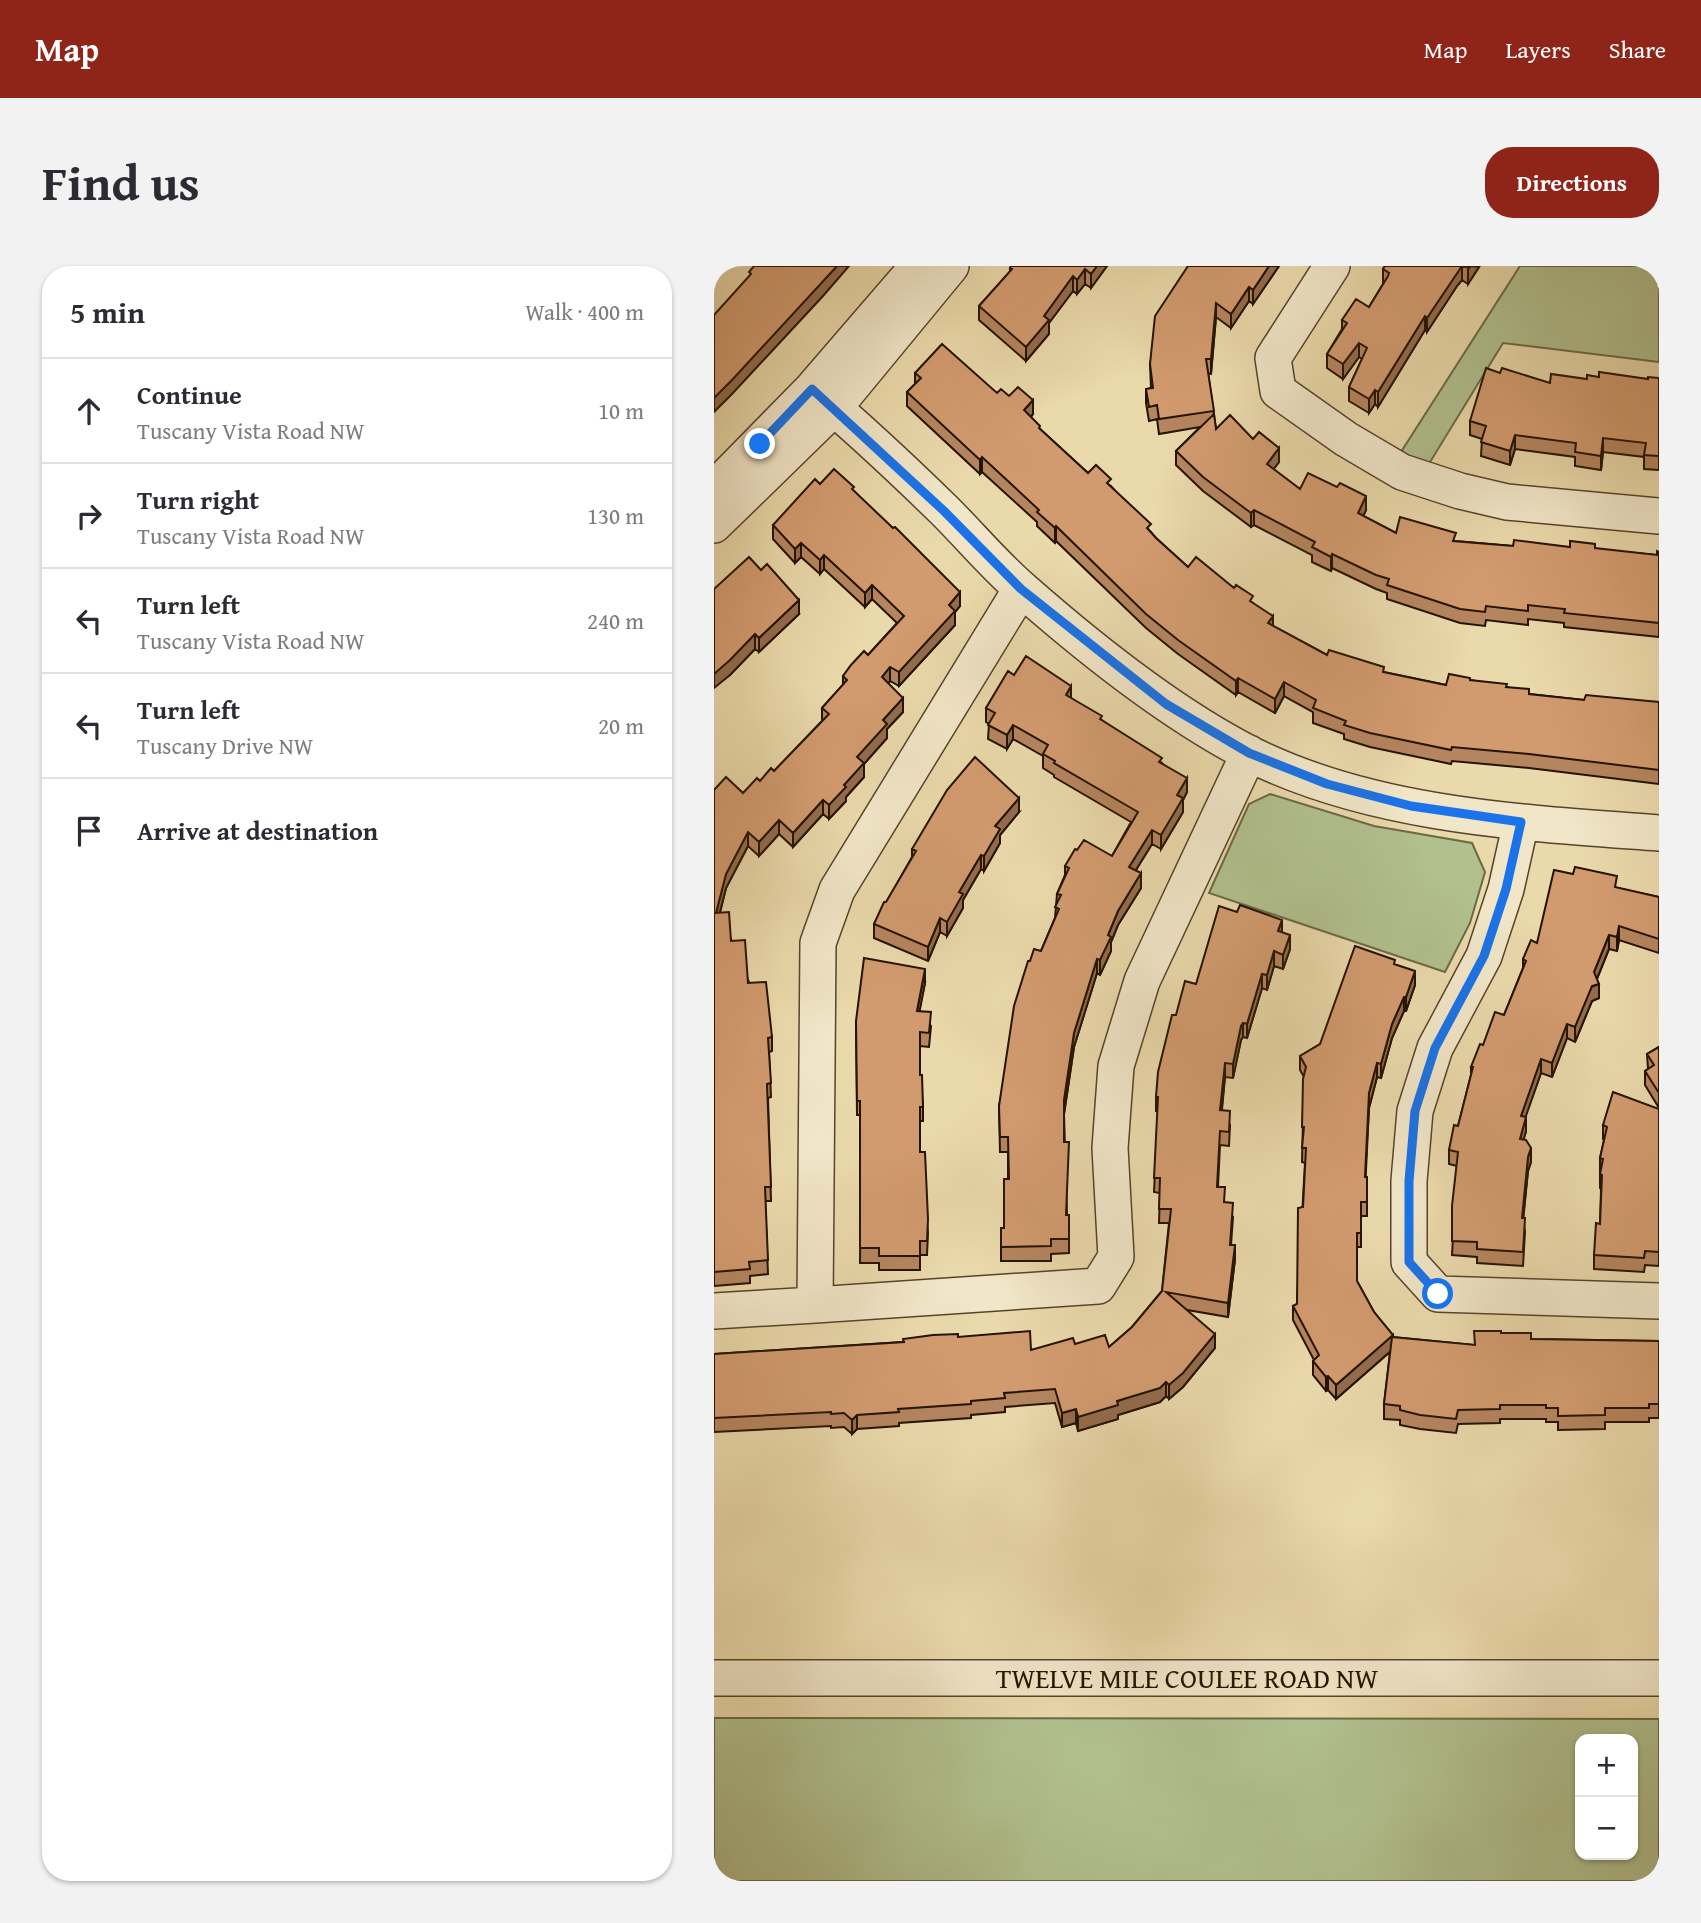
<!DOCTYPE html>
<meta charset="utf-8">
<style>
:root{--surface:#fff;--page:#f2f2f3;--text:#2b2b33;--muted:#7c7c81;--line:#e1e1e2;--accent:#8f2418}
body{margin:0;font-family:"Gentium Book Plus",serif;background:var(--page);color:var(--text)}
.controls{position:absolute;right:21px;bottom:21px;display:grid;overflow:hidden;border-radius:14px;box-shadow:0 2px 5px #0004}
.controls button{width:63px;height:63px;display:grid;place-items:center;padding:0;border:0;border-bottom:2px solid var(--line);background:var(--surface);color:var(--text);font:35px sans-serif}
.stop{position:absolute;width:21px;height:21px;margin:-16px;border:5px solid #1a73e8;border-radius:50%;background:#fff}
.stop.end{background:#1a73e8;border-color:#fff;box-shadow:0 2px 7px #0008}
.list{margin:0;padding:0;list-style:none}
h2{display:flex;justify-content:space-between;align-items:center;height:91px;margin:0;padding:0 28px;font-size:30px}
h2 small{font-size:23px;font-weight:400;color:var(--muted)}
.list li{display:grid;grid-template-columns:46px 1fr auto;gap:21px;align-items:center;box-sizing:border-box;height:105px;padding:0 28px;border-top:2px solid var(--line)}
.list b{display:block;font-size:26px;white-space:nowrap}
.list p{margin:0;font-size:23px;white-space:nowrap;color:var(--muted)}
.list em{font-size:23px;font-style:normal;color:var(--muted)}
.icon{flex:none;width:38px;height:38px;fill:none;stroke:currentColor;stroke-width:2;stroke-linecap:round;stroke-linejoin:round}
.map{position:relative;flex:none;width:945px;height:1615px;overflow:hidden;border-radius:28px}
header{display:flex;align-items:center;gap:42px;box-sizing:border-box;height:98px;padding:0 35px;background:var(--accent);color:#fff}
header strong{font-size:33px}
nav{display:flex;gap:38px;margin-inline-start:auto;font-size:24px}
.intro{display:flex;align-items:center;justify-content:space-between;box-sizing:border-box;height:168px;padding:0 42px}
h1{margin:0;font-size:49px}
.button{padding:18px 32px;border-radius:28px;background:var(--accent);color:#fff;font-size:24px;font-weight:700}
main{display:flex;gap:42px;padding:0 42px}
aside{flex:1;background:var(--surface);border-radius:28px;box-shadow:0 2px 5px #0004}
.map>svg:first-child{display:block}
.green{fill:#b1c08e;stroke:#6b6a47;stroke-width:2;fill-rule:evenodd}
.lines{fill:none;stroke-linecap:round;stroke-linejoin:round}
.minor-casing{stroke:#56442b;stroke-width:38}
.minor{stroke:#f1e6c8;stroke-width:35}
.wall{fill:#b5855f;stroke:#251300;stroke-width:2}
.shaded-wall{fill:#936c4e;stroke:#251300;stroke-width:2}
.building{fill:#d29b6f;stroke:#251300;stroke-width:2}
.route{stroke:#1a73e8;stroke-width:9}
.labels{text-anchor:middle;stroke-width:5;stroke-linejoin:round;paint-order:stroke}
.street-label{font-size:28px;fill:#251300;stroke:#f1e6c8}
</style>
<header>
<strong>Map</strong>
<nav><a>Map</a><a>Layers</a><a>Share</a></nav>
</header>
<div class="intro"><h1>Find us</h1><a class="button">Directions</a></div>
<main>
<aside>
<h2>5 min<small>Walk · 400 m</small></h2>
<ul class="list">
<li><svg class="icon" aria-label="ahead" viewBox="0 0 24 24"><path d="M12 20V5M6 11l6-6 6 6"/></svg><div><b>Continue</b><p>Tuscany Vista Road NW</p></div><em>10 m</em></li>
<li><svg class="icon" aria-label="right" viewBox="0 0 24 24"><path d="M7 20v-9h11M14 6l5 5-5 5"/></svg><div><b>Turn right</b><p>Tuscany Vista Road NW</p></div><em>130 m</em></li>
<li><svg class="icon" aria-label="left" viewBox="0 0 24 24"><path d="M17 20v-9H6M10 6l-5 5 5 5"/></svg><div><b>Turn left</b><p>Tuscany Vista Road NW</p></div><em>240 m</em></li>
<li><svg class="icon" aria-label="left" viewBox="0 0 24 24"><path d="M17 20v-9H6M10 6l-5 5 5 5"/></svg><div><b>Turn left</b><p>Tuscany Drive NW</p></div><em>20 m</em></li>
<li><svg class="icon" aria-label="arrive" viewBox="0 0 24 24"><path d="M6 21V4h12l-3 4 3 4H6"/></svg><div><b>Arrive at destination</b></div></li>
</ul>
</aside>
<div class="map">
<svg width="945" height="1615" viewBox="0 0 945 1615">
<rect width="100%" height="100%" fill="#ead9ab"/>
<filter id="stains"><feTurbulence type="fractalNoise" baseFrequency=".00286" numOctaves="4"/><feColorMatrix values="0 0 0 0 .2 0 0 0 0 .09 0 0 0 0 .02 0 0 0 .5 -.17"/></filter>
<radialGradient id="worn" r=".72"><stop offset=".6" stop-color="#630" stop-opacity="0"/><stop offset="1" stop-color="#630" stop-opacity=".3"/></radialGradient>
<path class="green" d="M806 0H945V96L789 77 713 201 687 186Z
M556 528 660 560 758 577 771 606 756 657 731 706 495 627 535 538Z
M0 1452 945 1453V1615H0ZM866 1473H919V1589H866Z"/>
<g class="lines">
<defs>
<path id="minor" d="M618 0 559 92 564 125 632 173 688 206 746 225 793 236 945 250
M98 123C143 161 188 203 231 245 257 271 281 300 309 324 375 382 458 448 536 488 660 550 810 557 945 567
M0 223 98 123 204 0
M0 259 120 142 237 0
M307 323 123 624 104 677 101 1039 384 1020 402 991 396 882 402 800 428 715 535 487
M807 556 792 623 770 690 721 782 701 845 695 915V996L724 1028 945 1035
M0 1045 101 1039
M0 1412H945"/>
</defs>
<use href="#minor" class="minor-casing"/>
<use href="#minor" class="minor"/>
</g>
<path class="wall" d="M393 0 377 22 371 18 363 28 359 25 335 57V68L312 95 265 54V40L296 6V2Z
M474 0H565L539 38 535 35 517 62 502 51 497 108 494 107 502 163 539 173 565 196 559 203 586 223 652 244 649 250 682 267 742 275 799 280 856 281 943 289 945 286V371L850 361V357L814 353V359L772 354 771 360 746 357 673 333V327L662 323 618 302 617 305 598 296V289L540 259 537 261 489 225 462 199V185L486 161 445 168 443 153 435 155 432 137V123L437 122 436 98Z
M671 0 765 1 754 18 748 14 743 20 713 66 711 64 664 141 661 138 655 147 635 135V121L648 93 645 91 629 113 613 102V88L628 63V54L655 41 669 18V3Z
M201 107 283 127 319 148 317 151 326 163 374 207 397 220 442 272 474 301 539 337 559 360 613 389 670 406 732 419 756 414 793 421 815 428 870 434 945 436V518L815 502 738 495 737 498 656 481 630 473V468L599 457V446L570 430 561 447 524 426 522 429 464 388 432 362 342 275 341 277 323 260V256L268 206 266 208 193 140V126L201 118Z
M786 107 836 117 873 113 885 111 934 113 945 112V204L930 203V191L889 186 887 204 861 200V191L801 183 796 199 767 190 768 173 756 169V155Z
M106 218 140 225 246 340 241 346V359L185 420 176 415 174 417 189 446 173 463V472L150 498V511L132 531V535L115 553 109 548 79 581 65 568 45 590 34 580 12 622 6 647 58 771V785L55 786 57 831 54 832 57 935H51L54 1008 36 1010V1017L0 1020V524L29 527 60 505 108 455V442L129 419V410L154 389 183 357 158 333 151 341 110 303 106 308 87 291 81 297 59 273V259Z
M0 323 85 348 45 386 41 383 16 409Z
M357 432 448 497 473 526 469 534V546L447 583 438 578 422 604 427 622 404 659 397 676V685L386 709 383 707 360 781 350 848 353 949H355V987L337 988V995H287V962H290L294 913V886H286L285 840 316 695 327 685 341 652 343 628 351 609V600L363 584 398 590 417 556 340 511V509L329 502V490L299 473 293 483 274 473 275 458 272 456V442Z
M305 546 286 569V577L270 605 267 603 249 634V642L233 670 226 666 214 695 160 672V658L198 591V583Z
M903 622 945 631V687L905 674 903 685 895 683 883 713 885 732 878 735 861 776 853 772 838 811 827 807 811 851 812 865 809 874 817 896 814 905 809 952 811 966 809 1000 763 997V991L738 989 743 900 735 898V884L744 860 757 809V801L769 779 790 749 809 702V693L823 677Z
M568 666 576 683 569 703 560 700 553 724 548 722 533 772 529 771 527 774 519 812 511 811 508 844 516 859 515 880 506 879 504 921 511 937 519 951 517 979 521 993 514 1051 473 1044 501 1082 469 1121 455 1133 452 1130 446 1136 404 1149V1153L364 1165 362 1157 348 1161 341 1137 291 1141V1146L257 1149V1152L185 1157V1160L143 1163 138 1168 130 1161 117 1162V1160L0 1166V1088L189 1076 244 1071 317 1084 361 1078 395 1081 418 1061 448 1025 455 957H445L446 927 440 926 444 845H442V831L462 749 482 718Z
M681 699 701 719 692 745H690L678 772 667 812 663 811 655 842 651 911H653V950H647V981H643V1015L660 1046 679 1071 760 1079 787 1067 817 1073 945 1075V1152H935V1156H891V1163L844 1164V1156H832V1153H786V1157L744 1158 742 1167 706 1163 686 1159V1154L670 1153V1138L676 1086 622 1133 614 1124 612 1125 599 1109V1095L600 1094 579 1054V1040L583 1038 591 897 588 896 590 811 586 804V790L606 778Z
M211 717 205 745 217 760 215 781 206 780V809L209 841V855H206V886L214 967 213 989H206V1004H165V997H146L147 879 146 849H143L142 755Z
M945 781V842L931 819V805L934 803 933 788Z
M945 843V1000L931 999 930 1006 880 1003V989L886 958 887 923 886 922V892L890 874 889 873V859Z"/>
<path class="shaded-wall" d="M123 0H135L109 30 18 128 0 146V132Z
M383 0H393L377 22V8Z
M555 0H565L539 38V24Z
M748 0V14L743 20 713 66V52L743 6Z
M757 0 765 1 754 18V3Z
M371 3V18L363 28V14Z
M359 10V25L335 57V68L312 95V81L330 50Z
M535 21V35L517 62V48Z
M502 37V51L497 108V93Z
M711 50V64L664 141V126Z
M645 77V91L629 113V98Z
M661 124V138L655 147V133Z
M319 134V148L310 159V144Z
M801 169V183L796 199V185Z
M889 172V186L887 204V190Z
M565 182V196L553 212V198Z
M268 191V206L266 208V194Z
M652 230V244L644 261V247Z
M540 244V259L537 261V247Z
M342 260V275L341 277V262Z
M87 277V291L81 297V283Z
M618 288V302L617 305V291Z
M110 289V303L106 308V294Z
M158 319V333L151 341V327Z
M246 326V340L241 346V359L185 420V406L235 339Z
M85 334V348L45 386V372Z
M559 350V364L554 357Z
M41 368V383L16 409 0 422V408Z
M176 401V415L168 425V411Z
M524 412V426L522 429V415Z
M570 416V430L561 447V433Z
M357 420V435L352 429Z
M189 432V446L173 463V472L150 498V511L132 531V535L115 553V539L130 519 143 491 169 454Z
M299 459V473L293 483V469Z
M473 512V526L469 534V546L447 583V569L463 529Z
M305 532V546L286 569V577L270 605V590L281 560Z
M109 534V548L79 581V567Z
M65 554V568L45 590V576Z
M438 564V578L415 615V601Z
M34 566V580L12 622 2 661V647L12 608Z
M267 589V603L249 634V642L233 670V656L245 626Z
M427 607V622L404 659 397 676V685L386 709V694L394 669 404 645Z
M226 652V666L214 695V681Z
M568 654V669L564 665Z
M905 660V674L903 685V671Z
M576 669V683L569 703V689Z
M895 669V683L880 720 885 718V732L878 735 861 776V761L880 706Z
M560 685V700L553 724V709Z
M383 693V707L360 781 350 848V834L360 767Z
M211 703V717L203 759V745Z
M701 705V719L692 745V731Z
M548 708V722L533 772V758Z
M690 731V745L678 772 667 812V798L678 758Z
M529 757V771L527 774 519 812V798L527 760Z
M853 758V772L838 811V797Z
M827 793V807L807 864V850Z
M511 797V811L506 858V844Z
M663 797V811L655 842 651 925 655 827Z
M812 851V865L806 887V873Z
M817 882V896L814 905 808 966V952L814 891Z
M521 979V993L514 1051V1037Z
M501 1068V1082L469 1121 455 1133V1119Z
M679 1069V1083L622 1133V1119Z
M614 1110V1124L612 1125V1111Z
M452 1116V1130L446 1136 404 1149V1153L364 1165V1151Z
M362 1143V1157L348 1161V1147Z
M143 1149V1163L138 1168V1154Z"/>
<path class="building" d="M40 0H123L18 114 0 132V49L37 8 35 6Z
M297 0H383L377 8 371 3 363 14 359 10 330 50 335 54 312 81 265 40 298 3 296 2Z
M474 0H555L539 24 535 21 517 48 502 37 497 93H492L500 145 445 153 443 139 435 141 432 123 439 122 436 98 441 50Z
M671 0H748L713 52 711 50 664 126 661 124 655 133 635 121 653 82 645 77 629 98 613 88 633 57 628 54 642 33 655 41 674 10 675 7 669 3Z
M228 78 283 127 287 123 295 130 304 121 319 134 310 144 326 160 325 162 374 207 382 199 397 213 393 217 437 258 433 262 442 272 474 301 482 291 520 322 522 319 539 330 536 335 559 350 554 357 613 389 615 384 670 401 669 406 732 419 735 408 756 412V414L793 418 792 421 815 423V428L870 434 872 429 945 436V504L815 488 738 481 737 484 656 467 630 459 632 455 599 442 602 434 570 416 561 433 524 412 522 415 464 374 432 348 342 260 341 262 323 246 325 244 268 191 266 194 193 126 207 112 201 107Z
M772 102 786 107 788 102 836 117 837 108 873 113V109L885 111V106L934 113V111L945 112V190L930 189 932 177 889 172 887 190 861 186 862 177 801 169 796 185 767 176 772 160 756 155Z
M500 148 502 163 516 149 539 173 545 166 565 182 553 198 586 223 594 207 623 221 626 217 652 230 644 247 682 267 686 251 742 267 739 275 799 280 800 274 856 281V275L881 278V282L943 289V285L945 286V357L850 347 851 343 814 339V345L772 340 771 346 746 343 673 319 675 313 662 309 618 288 617 291 598 281 601 276 540 244 537 247 489 211 462 185Z
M120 203 140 221 138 223 179 262 181 261 246 326 235 339 241 345 185 406 176 401 168 411 189 432 169 454 173 458 143 491 150 497 130 519 132 521 115 539 109 534 79 567 65 554 45 576 34 566 12 608 2 647 15 646 17 675 31 674 34 717 52 716 58 771 54 772 57 817 53 818 57 921H51L54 994 35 996 36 1003 0 1006V524L12 511 29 527 43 512 46 515 57 502 60 505 115 448 108 442 133 414 129 410 137 399 150 385 154 389 190 350 158 319 151 327 110 289 106 294 87 277 81 283 59 259 101 213 106 218Z
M35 291 47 304 53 298 85 334 45 372 41 368 16 394 0 408V323Z
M312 390 357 420 352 429 388 450 386 453 448 492 445 496 473 512 463 529 469 532 447 569 438 564 415 601 427 607 404 645 394 669 397 671 386 694 383 693 360 767 350 834V876H355L352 949H355V973H337V980L287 981V962H290V913H295L294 871H286L285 840 300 740 314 695H316L320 683 327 685 345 643 341 641 347 629 343 628 355 602 351 600 361 583 363 584 370 574 398 590 424 546 340 497 341 495 329 488 334 479 299 459 293 469 274 459 281 447 272 442 294 405 300 409Z
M261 491 305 532 281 560 286 563 270 590 267 589 245 626 249 628 233 656 226 652 214 681 160 658 170 636H172L202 585 198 583 233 524Z
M861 601 903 610 901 621 945 631V673L905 660 903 671 895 669 880 706 885 718 878 720 861 761 853 758 838 797 827 793 807 850 812 851 806 873 812 874 817 882 814 891 808 952H811L809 986 763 983V976L738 975V940L744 886 735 884 740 859 744 860 759 801H757L766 778 769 779 781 746 790 749 812 695 809 693 817 674 823 677 840 604 859 608Z
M526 639 568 654 564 665 576 669 569 689 560 685 553 709 548 708 533 758 529 757 527 760 519 798 511 797 506 844 516 845 515 866 506 865 503 921H511L510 936 519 937 516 979H521L514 1037 452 1026 501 1068 469 1107 455 1119 452 1116 446 1122 403 1135 404 1139 364 1151 362 1143 348 1147 341 1123 290 1127 291 1132 257 1135V1138L184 1143 185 1146 143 1149 138 1154 130 1147 117 1148V1146L0 1152V1088L190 1076 189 1073 219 1069 244 1068V1071L316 1065 317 1084 359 1072 361 1078 391 1069 395 1081 418 1061 448 1025 457 943H445L446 912H440L444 831H442L444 806 458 749H462L471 715 482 718 505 640 523 646Z
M641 680 681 694 680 698 701 705 692 731H690L678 758 667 798 663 797 655 827 651 911H653V936H647V967H643V1015L660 1046 679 1069 622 1119 614 1110 612 1111 599 1095 605 1089 579 1040 583 1038 584 942 589 941 592 882H588L590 861H588L589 813 592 801 586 790 606 778Z
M150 692 211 703 203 745 217 746 215 767 206 766V809H208L209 841H206V886H211L214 953 213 975H206V990H165V982H146V835H143L142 755Z
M945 781V827L931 805 940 799 933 788Z
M899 826 945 843V986L931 985 930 992 880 989 882 957 886 958 888 909 886 908 889 893 886 892 893 861 889 859Z
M760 1065H787V1067H817V1073L945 1075V1138H935V1142H891V1149L844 1150V1142H832V1139H786V1143L744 1144 742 1153 706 1149 686 1144V1140L670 1138 678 1071 761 1079Z"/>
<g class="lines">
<path class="route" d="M46 178 98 123 230 245 307 323 452 438 535 487 613 518 697 540 807 556 792 623 770 690 721 782 701 845 695 915V996L724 1028"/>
</g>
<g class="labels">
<g class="street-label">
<text x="473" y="1422">TWELVE MILE COULEE ROAD NW</text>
</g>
</g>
<rect width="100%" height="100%" filter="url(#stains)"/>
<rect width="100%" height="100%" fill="url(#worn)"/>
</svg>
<div class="controls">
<button>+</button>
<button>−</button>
</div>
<div class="stop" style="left:724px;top:1028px"></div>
<div class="stop end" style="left:46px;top:178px"></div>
</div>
</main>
